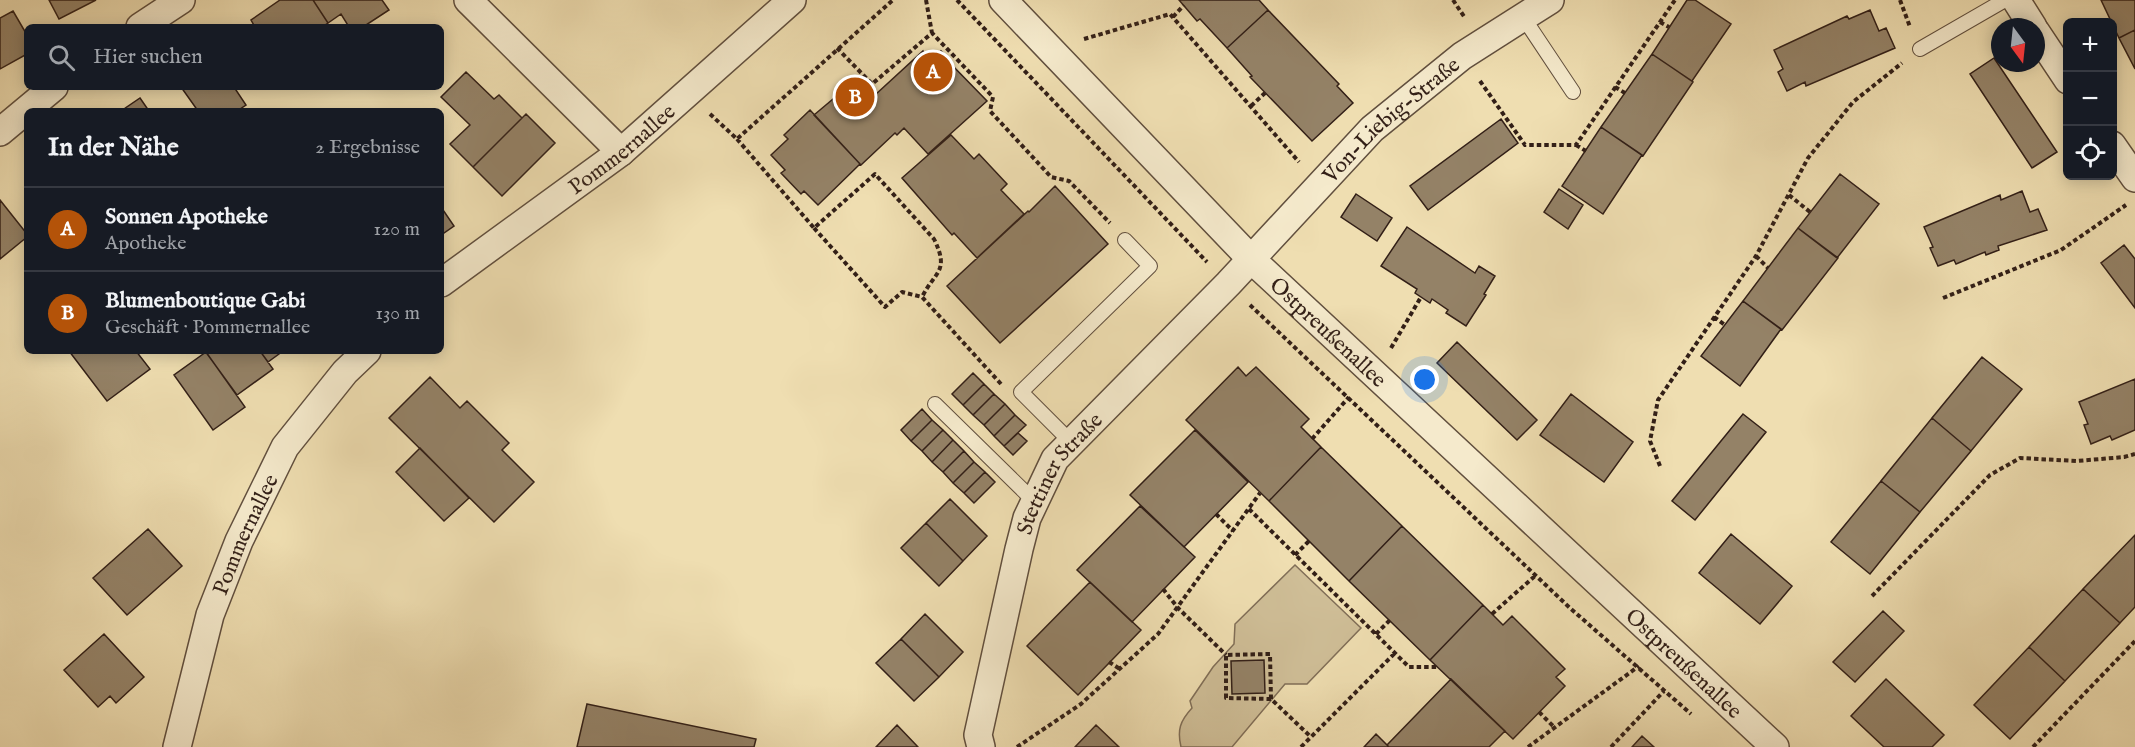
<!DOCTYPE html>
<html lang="de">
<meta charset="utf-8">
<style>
:root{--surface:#171b24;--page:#242831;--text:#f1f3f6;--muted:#9ea1a6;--line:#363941;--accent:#b45309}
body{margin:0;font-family:"IM FELL English",serif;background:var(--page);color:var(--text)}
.controls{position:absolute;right:18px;top:18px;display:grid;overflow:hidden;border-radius:9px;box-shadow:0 3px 15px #0003}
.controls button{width:54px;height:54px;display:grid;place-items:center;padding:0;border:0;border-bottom:2px solid var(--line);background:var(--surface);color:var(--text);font:30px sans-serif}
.compass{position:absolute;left:1991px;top:18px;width:54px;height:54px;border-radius:50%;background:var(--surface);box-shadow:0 3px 15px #0003;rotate:165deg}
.you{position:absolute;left:1425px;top:380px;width:21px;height:21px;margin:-15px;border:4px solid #fff;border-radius:50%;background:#1a73e8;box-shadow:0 0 0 9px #1a73e833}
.badge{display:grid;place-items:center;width:39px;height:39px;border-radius:50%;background:var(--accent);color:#fff;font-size:20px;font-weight:700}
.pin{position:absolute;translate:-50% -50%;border:3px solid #fff;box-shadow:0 2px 6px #0006}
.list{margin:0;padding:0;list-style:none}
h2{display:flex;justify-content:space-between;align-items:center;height:78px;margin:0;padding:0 24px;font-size:26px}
h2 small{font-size:20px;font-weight:400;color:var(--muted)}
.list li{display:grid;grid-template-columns:39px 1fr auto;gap:18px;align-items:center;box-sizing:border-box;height:84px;padding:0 24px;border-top:2px solid var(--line)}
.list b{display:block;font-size:22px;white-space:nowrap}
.list p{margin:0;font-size:20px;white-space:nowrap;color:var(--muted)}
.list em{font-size:20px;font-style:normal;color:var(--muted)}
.icon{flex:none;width:33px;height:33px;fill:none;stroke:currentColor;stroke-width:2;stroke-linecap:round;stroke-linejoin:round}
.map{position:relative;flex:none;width:2135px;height:747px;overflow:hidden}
.search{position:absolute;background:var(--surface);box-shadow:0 3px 15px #0003;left:24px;top:24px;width:420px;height:66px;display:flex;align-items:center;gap:15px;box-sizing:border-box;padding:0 21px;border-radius:9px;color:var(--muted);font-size:22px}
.panel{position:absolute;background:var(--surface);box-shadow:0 3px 15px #0003;left:24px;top:108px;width:420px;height:246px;border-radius:9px}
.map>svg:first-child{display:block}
.green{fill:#cfbe97;stroke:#806e57;stroke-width:1.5}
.building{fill:#948267;stroke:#321f17;stroke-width:1.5}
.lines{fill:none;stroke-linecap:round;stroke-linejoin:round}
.service-casing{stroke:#614f3e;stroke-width:16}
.minor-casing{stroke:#614f3e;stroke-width:30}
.path{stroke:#321f17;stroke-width:4;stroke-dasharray:4.5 3;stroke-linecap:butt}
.service{stroke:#f5eacc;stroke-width:14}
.minor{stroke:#f5eacc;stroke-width:27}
.labels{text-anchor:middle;stroke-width:4.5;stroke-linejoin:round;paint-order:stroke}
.street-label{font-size:22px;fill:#321f17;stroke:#f5eacc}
</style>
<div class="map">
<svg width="2135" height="747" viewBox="0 0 2135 747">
<rect width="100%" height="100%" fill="#efdeb1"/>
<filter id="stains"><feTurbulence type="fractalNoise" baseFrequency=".00333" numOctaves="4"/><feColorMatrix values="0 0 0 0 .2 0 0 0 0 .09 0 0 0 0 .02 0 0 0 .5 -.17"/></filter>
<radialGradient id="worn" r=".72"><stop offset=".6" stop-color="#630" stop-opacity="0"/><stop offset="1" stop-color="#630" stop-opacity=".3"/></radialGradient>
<path class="green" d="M1295 565 1361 628 1307 684H1285L1232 747H1181C1177 730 1180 721 1192 708L1190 701 1213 667 1234 644 1235 624Z"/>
<path class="building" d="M49 0H96L59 19Z
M280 0H313L328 23 322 27H255L251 20Z
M313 0H382L389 10 363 27H349L341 14 328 23Z
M1179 0H1259L1268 10 1227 48 1200 19 1197 21Z
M1687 0H1695L1731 24 1692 81 1652 54Z
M2101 0H2135V30L2119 38Z
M1268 10 1339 84 1337 86 1353 103 1312 141 1250 77 1252 76 1227 48Z
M1870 10 1879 31 1886 28 1895 48 1806 86 1805 82 1787 91 1778 72 1783 69 1774 50 1847 16 1849 19Z
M13 11 27 35V54L0 69V18Z
M2135 30V69L2119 38Z
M923 51 925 54 937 56 941 51 951 62 950 63 987 101 928 154 904 128 897 135 895 133 861 165 814 115 858 78 875 95Z
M1652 54 1693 82 1643 156 1601 127Z
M1994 58 2057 152 2032 168 1970 74Z
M466 72 494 99 499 95 522 118 473 167 450 144 470 125 441 97Z
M181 87H234L246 105 237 111H198Z
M140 98 149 111H121Z
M810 110 860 164 818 205 804 191 801 194 781 173 785 170 771 155 788 139 784 135Z
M526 114 555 143 502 196 473 167Z
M1501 119 1518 143 1428 210 1410 186Z
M1601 127 1642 155 1603 214 1562 186Z
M951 135 974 159 979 154 1007 184 1001 190 1024 214 977 258 954 233 952 235 902 178Z
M1840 174 1879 204 1837 258 1798 228Z
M1055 186 1108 244 1000 343 947 286 1028 211 1029 212Z
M1559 189 1583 205 1568 229 1544 212Z
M2022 191 2030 212 2038 209 2047 230 1998 246 1999 250 1986 255 1985 252 1956 264 1954 260 1938 266 1930 248 1933 247 1924 227 2000 195 2001 200Z
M1356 194 1392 218 1377 241 1341 217Z
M0 200 27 234V237L0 259Z
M441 207 454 226 441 235Z
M1407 227 1475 273 1479 266 1495 276 1484 294 1486 295 1466 326 1446 313 1448 310 1432 299 1430 303 1415 293 1417 289 1381 266Z
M1798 228 1838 258 1782 330 1743 301Z
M2124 245 2135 259V308L2101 263Z
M1743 301 1781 329 1740 386 1701 356Z
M1457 342 1537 420 1517 440 1437 363Z
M69 351H136L150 369 107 401Z
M205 351H260L273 369 237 395Z
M260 351H283L268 362Z
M206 352 245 407 213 430 174 375Z
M1982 357 2022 389 1971 451 1932 418Z
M1238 367 1246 376 1256 367 1309 419 1301 427 1321 447 1269 501 1186 420Z
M973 373 984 384 963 405 952 394Z
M430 377 460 408 467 401 509 443 502 450 534 482 494 522 389 418Z
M2135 379V430L2112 440 2110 436 2091 444 2084 425 2088 424 2079 402Z
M984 384 994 394 973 415 963 405Z
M994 394 1005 404 984 425 973 415Z
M1571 394 1633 442 1604 482 1540 435Z
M1005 404 1015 415 994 436 984 425Z
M922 409 932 420 911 441 901 430Z
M1743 414 1766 432 1695 520 1672 501Z
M1015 415 1026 425 1004 446 994 436Z
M1932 418 1971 451 1920 512 1881 481Z
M932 420 943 430 922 451 911 441Z
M943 430 953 440 932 462 922 451Z
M1195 430 1248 482 1184 547 1130 495Z
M1018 433 1027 441 1013 455 1004 446Z
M953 440 964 451 943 472 932 462Z
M1321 447 1402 526 1349 581 1269 501Z
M420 448 469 498 444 521 396 472Z
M964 451 974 462 953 483 943 472Z
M974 462 985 472 964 493 953 483Z
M985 472 995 482 974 503 964 493Z
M1881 481 1920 512 1870 574 1831 542Z
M950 499 987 536 963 561 926 523Z
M1140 506 1195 557 1132 622 1077 570Z
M926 523 963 561 939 586 901 548Z
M1402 526 1483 605 1430 660 1349 581Z
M148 529 182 566 127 615 93 578Z
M1731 534 1792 586 1760 624 1699 573Z
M2135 535V607L2120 623 2083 589Z
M1090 582 1141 630 1078 695 1027 646Z
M2083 589 2120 623 2065 681 2029 647Z
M1483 605 1503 625 1512 616 1565 669 1556 677 1565 686 1513 739 1430 660Z
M1883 611 1904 631 1855 682 1833 662Z
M925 614 963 652 939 677 901 639Z
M104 634 144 677 116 703 110 696 98 707 64 670Z
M901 639 939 677 914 701 876 663Z
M2029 647 2065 681 2010 739 1974 705Z
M1264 660 1265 693 1232 694 1231 661Z
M1451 679 1505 731 1489 747H1389L1387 745Z
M1886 679 1944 735 1932 747H1884L1851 716Z
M587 704 756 739 754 747H577Z
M897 725 918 747H876Z
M1096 725 1119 747H1075Z
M1376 734 1389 747H1364Z
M1642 736 1654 747H1632Z"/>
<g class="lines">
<defs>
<path id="service" d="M1523 17 1573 92
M1920 49 2005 0
M935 404 1034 501
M1071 442 1021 392 1150 266 1125 240"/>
<g id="minor">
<path d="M468 0 621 152"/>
<path id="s1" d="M1003 0 1252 260 1775 747"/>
<path d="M2016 0 2033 27"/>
<path d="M140 27 181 0"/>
<path d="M2036 32 2068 80"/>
<path d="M0 132 54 87"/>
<path d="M2112 145 2135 178"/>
<path id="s2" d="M441 283 621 152 792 0"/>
<path id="s3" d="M177 747 210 615 239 541 285 447 345 372 367 351"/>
<path id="s4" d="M981 747 978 735 1019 549 1027 518 1055 459 1228 284 1372 129 1462 56 1550 0"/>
</g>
</defs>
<use href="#service" class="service-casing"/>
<use href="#minor" class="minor-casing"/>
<path class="path" d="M926 0 932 33
M957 0 1207 262
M1453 0 1465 18
M1900 0 1910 27
M1173 17 1184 5
M1660 22 1669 27
M1084 39 1170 14 1299 162
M837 48 872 84 932 33 993 97 990 111 1051 177 1069 181 1110 223
M1480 81 1525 145H1576L1675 0
M1615 87 1625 93
M1251 106 1265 93
M710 114 737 139 893 0
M737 139 814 228 875 174 934 239C950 272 935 271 922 297
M1576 145 1586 151
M1789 195 1810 212
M814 228 885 307 902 292 922 297 1001 384
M1756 256 1768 268
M1943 298 2061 250 2126 205
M1250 305 1570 608 1691 714
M1714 317 1725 325
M1391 348 1421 297
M1312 439 1349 397
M1660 466 1650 441 1658 400 1756 256 1808 158 1853 102 1902 63
M1249 509 1409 667H1438
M1216 514 1233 531
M1295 555 1309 541
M1163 589 1178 608 1226 655
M1872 596 1990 475 2020 458 2076 461 2124 457 2135 454
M1492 614 1536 575
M1376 634 1390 620
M1109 662 1120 669
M1271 699 1226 698V655L1270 654 1271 699 1311 737
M1539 712 1555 728
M1017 747 1081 704 1158 634 1260 493
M1301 747 1395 653
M1528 747 1639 666
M1611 747 1664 691
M2033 747 2135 641"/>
<use href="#service" class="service"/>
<use href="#minor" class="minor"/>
</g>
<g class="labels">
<g class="street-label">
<text dy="8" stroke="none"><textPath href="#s4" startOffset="778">Von-Liebig-Straße</textPath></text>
<text dy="8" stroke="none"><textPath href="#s2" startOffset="225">Pommernallee</textPath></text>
<text dy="8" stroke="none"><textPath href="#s1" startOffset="465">Ostpreußenallee</textPath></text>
<text dy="8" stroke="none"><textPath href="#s4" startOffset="290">Stettiner Straße</textPath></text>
<text dy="8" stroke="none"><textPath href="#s3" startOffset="224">Pommernallee</textPath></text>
<text dy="8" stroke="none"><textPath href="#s1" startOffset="951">Ostpreußenallee</textPath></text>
</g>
</g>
<rect width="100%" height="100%" filter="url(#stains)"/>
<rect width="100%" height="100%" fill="url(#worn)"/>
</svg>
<div class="controls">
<button>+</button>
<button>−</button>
<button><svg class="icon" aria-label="locate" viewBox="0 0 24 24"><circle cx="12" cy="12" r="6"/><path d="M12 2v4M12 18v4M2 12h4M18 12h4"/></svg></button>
</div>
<svg class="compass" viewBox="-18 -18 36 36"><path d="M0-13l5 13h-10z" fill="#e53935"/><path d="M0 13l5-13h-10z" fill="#9ea1a6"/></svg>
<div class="you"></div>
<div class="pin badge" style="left:933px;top:72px">A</div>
<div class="pin badge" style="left:855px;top:97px">B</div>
<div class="search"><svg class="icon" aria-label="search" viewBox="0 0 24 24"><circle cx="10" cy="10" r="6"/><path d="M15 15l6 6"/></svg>Hier suchen</div>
<section class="panel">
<h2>In der Nähe<small>2 Ergebnisse</small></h2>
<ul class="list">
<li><span class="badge">A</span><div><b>Sonnen Apotheke</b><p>Apotheke</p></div><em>120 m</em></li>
<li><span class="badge">B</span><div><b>Blumenboutique Gabi</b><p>Geschäft · Pommernallee</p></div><em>130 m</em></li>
</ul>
</section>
</div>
